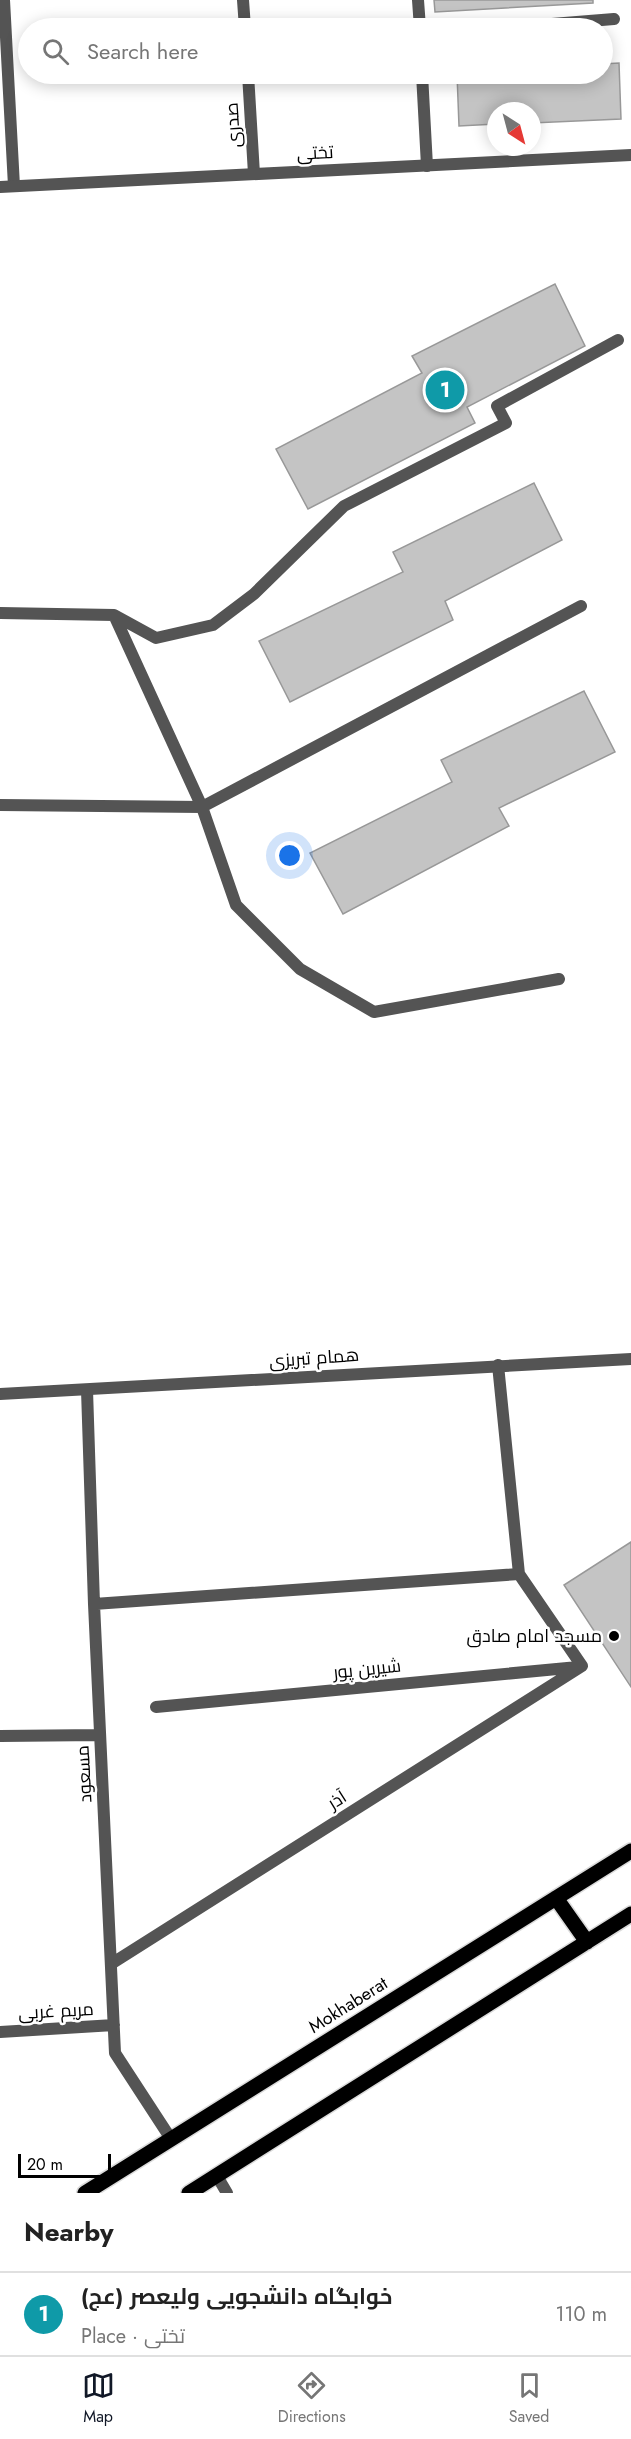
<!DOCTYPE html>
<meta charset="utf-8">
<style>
:root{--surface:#fff;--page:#f2f2f2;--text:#222;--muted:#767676;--line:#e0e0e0;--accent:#111827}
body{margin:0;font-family:Jost,Cairo,sans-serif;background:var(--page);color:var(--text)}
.compass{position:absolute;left:487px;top:102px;width:54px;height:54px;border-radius:50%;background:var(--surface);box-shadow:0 3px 15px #0003;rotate:144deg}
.scale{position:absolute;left:18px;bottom:15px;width:93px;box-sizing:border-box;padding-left:6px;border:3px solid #000;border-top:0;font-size:16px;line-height:21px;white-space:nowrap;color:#000;-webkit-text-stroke:4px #fff;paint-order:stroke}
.you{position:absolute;left:290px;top:856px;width:21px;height:21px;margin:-15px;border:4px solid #fff;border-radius:50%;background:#1a73e8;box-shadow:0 0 0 9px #1a73e833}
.badge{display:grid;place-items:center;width:39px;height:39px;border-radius:50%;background:var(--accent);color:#fff;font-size:20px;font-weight:700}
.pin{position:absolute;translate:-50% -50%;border:3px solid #fff;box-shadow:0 2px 6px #0006}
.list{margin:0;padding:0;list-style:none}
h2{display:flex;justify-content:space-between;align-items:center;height:78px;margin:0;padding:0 24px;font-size:26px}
h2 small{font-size:20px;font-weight:400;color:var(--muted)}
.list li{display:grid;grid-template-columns:39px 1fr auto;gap:18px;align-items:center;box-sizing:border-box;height:84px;padding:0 24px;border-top:2px solid var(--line)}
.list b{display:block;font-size:22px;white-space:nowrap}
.list p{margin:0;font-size:20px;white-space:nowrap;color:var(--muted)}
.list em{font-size:20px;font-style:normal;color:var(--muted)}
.icon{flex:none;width:33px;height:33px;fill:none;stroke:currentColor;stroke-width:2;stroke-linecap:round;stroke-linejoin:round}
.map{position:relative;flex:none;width:631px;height:2193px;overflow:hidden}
.search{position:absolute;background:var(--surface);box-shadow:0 3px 15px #0003;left:18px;right:18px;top:18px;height:66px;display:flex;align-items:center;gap:15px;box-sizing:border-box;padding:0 21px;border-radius:33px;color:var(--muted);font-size:22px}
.sheet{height:162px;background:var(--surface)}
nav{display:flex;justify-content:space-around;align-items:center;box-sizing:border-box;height:84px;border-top:2px solid var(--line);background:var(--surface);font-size:16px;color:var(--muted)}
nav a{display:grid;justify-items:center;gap:3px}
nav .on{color:var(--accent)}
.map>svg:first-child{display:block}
.building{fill:#c4c4c4;stroke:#989898;stroke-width:1.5}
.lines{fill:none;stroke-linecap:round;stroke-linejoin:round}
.primary-casing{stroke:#dbdbdb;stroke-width:18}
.minor{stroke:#545454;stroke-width:12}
.tertiary{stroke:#545454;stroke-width:12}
.primary{stroke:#000;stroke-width:15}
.poi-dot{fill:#000;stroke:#fff;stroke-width:2}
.labels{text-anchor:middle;stroke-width:5;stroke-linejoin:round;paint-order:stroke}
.street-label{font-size:18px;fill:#000;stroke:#fff}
.poi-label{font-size:18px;fill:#000;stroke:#fff;text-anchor:end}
</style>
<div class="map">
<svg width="631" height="2193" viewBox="0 0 631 2193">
<rect width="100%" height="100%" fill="#fff"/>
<path class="building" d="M434 0H593V3L435 12Z
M619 63 621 119 532 123V111H496V124L459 126 457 74H602V64Z
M555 284 585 346 467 407 475 423 308 509 276 449 422 373 412 356Z
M534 483 562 540 445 601 453 620 290 702 259 641 403 572 393 552Z
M584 691 615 752 499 808 509 826 343 914 310 853 452 782 441 760Z
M631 1542V1687L564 1585Z"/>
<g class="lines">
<defs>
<path id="primary" d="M556 1898 587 1942
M85 2193 631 1851
M189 2193 631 1914"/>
</defs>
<use href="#primary" class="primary-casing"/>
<path class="minor" d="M4 0 14 186
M243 0 245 28
M418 0 420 28
M501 28 614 19
M248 74 254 174
M422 74 427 166
M0 613 114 615 156 638 213 625 254 594 344 506 506 423 497 406 618 340
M114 615 202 807 236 905 300 969 374 1012 559 979
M0 805 202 807 581 606
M498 1365 519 1574 582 1666
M87 1390 94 1604 115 2053 171 2139
M94 1604 519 1574
M156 1707 578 1667
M0 1736 100 1735
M111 1964 582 1666
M0 2032 114 2025
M217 2176 227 2193"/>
<path class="tertiary" d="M0 187 631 155
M0 1394 631 1359"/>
<use href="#primary" class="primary"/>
</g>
<circle class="poi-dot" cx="614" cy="1636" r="6"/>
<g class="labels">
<g class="street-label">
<text transform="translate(233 125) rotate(-94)" y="6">صدری</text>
<text transform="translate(315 153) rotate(-3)" y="6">تختی</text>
<text transform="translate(314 1358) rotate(-4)" y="6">همام تبریزی</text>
<text transform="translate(367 1669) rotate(-6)" y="6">شیرین پور</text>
<text transform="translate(84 1774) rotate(-93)" y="6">مسعود</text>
<text transform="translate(337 1800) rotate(-32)" y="6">آذر</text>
<text transform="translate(348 2005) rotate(-32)" y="6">Mokhaberat</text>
<text transform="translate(56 2011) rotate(-3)" y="6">مریم غربی</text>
</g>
<g class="poi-label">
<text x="602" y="1642">مسجد امام صادق</text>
</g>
</g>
</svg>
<svg class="compass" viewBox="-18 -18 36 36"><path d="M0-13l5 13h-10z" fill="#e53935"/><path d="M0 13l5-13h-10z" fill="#767676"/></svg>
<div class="scale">20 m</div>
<div class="you"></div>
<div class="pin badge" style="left:445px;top:390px;background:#0f9aa8">1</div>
<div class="search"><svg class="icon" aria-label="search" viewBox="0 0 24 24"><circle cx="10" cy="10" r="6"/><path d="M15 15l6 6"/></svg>Search here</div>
</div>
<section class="sheet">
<h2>Nearby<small></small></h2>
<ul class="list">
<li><span class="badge" style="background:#0f9aa8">1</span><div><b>خوابگاه دانشجویی ولیعصر (عج)</b><p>Place · تختی</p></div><em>110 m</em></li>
</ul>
</section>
<nav>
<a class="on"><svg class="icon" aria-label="map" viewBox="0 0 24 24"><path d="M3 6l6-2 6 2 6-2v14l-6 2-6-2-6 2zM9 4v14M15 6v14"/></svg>Map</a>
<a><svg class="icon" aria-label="directions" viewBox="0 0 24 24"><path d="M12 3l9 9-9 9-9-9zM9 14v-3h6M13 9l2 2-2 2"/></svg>Directions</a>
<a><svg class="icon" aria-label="saved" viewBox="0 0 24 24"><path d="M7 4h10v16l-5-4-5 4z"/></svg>Saved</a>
</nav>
